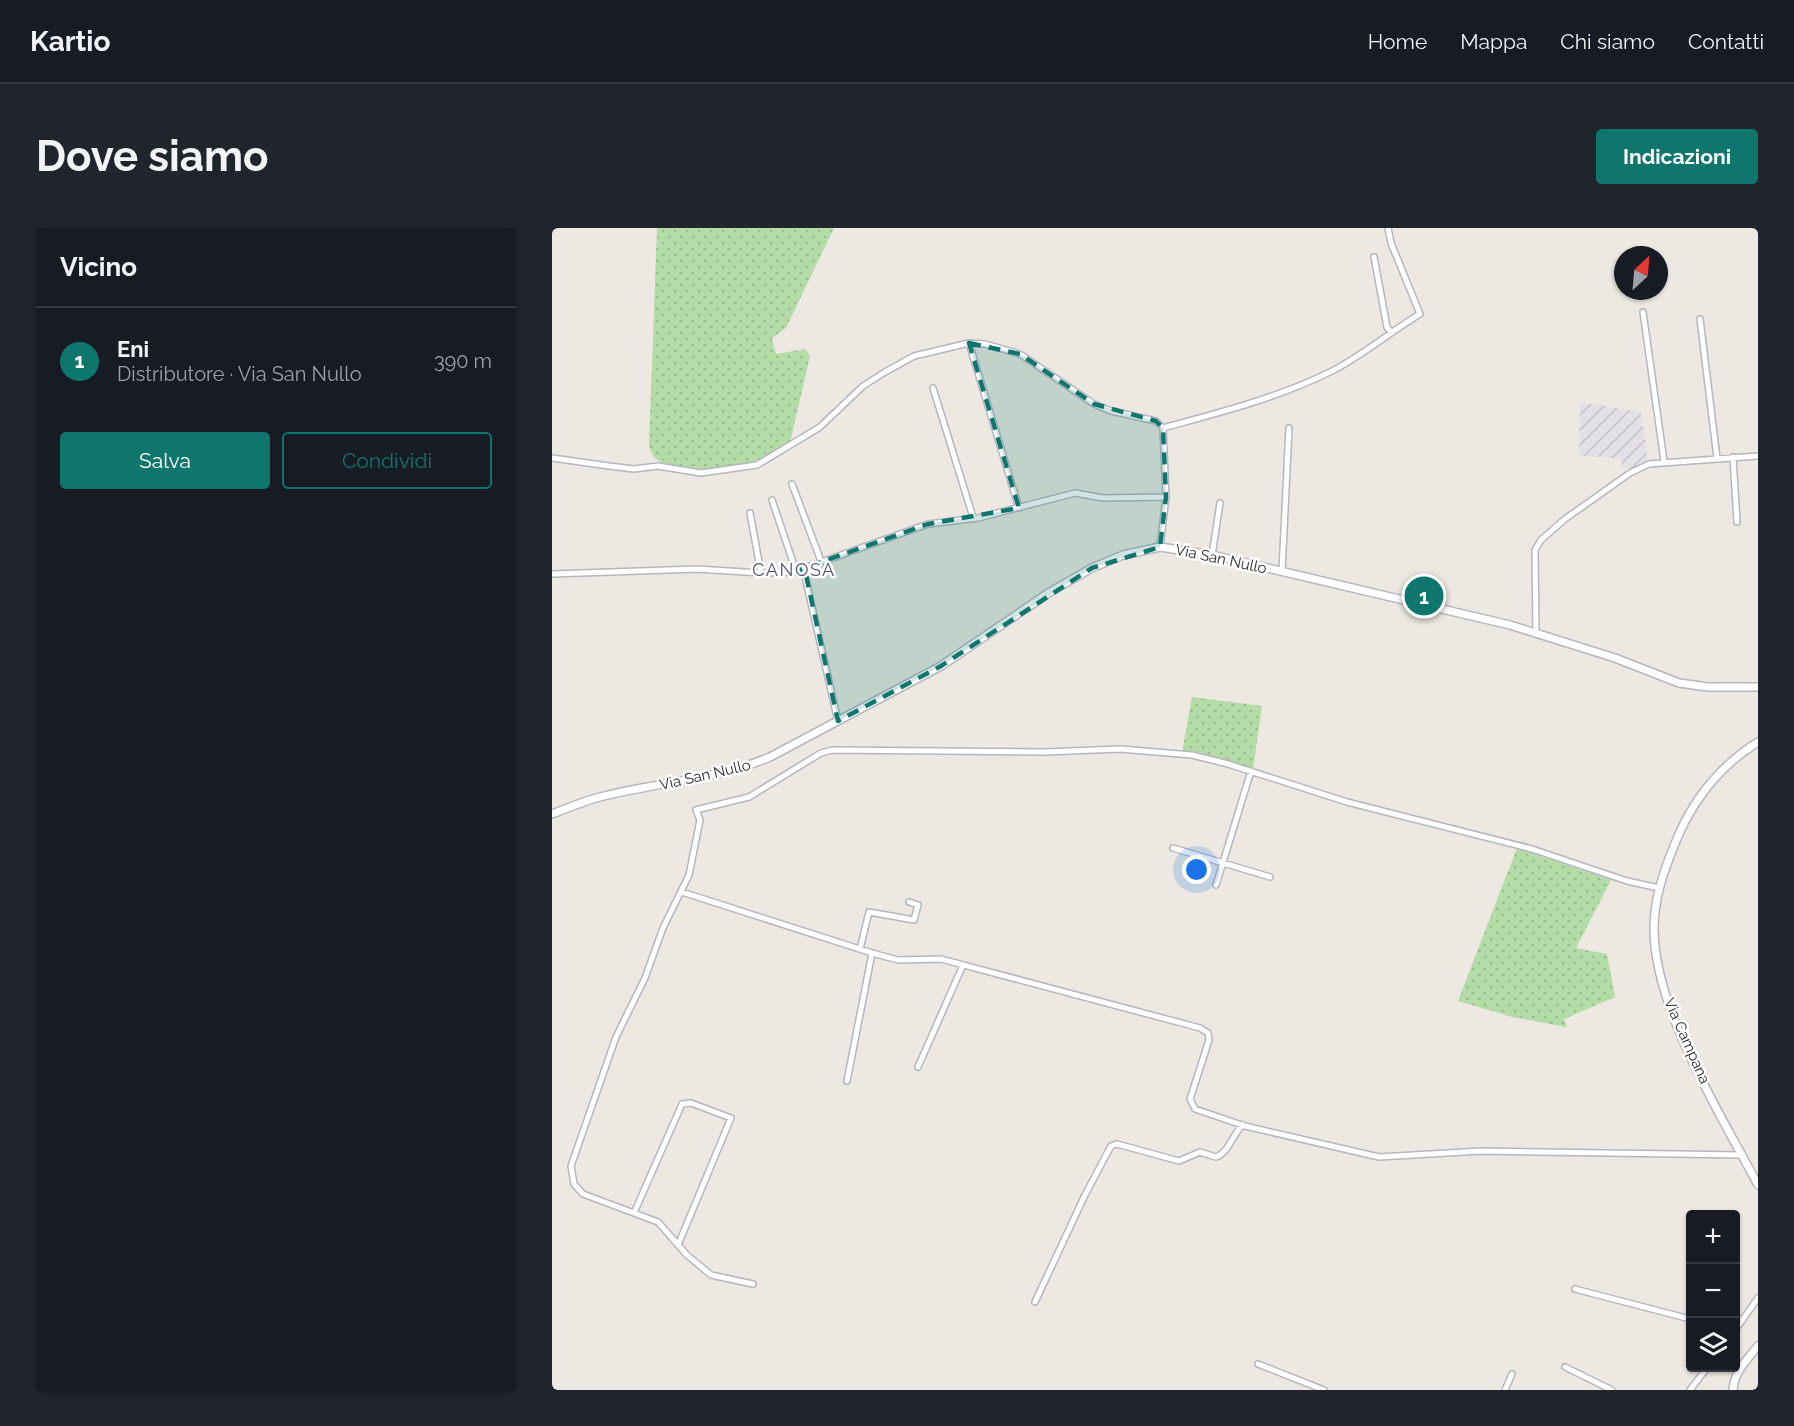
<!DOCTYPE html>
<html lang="it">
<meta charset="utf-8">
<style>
:root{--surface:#171b24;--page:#20242c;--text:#f1f3f6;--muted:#9ea1a6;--line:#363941;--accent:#0f766e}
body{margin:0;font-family:Raleway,sans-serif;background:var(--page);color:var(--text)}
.controls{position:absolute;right:18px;bottom:18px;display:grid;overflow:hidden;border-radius:6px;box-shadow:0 2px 4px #0004}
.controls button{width:54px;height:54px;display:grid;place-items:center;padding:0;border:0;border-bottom:2px solid var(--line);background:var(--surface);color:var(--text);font:30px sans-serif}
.compass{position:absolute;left:1062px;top:18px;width:54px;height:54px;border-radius:50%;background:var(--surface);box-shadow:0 2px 4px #0004;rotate:26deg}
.you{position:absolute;left:645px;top:642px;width:21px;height:21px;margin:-15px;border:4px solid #fff;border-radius:50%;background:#1a73e8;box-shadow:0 0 0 9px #1a73e833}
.badge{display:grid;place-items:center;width:39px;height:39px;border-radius:50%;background:var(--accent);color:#fff;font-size:20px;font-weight:700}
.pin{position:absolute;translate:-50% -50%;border:3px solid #fff;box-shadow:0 2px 6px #0006}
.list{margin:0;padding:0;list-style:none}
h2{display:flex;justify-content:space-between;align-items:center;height:78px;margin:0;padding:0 24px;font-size:26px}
h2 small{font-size:20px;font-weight:400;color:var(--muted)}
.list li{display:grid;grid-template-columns:39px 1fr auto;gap:18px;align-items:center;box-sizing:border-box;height:108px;padding:0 24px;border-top:2px solid var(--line)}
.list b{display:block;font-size:22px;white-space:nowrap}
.list p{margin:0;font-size:20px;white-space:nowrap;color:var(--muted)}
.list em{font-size:20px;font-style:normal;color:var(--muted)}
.actions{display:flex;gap:12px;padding:18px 24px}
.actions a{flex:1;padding:14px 0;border:2px solid var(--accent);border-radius:6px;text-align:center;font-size:21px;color:var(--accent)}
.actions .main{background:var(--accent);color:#fff}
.icon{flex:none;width:33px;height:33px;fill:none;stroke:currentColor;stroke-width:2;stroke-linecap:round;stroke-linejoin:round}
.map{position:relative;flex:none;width:1206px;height:1162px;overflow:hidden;border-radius:6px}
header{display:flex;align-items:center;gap:36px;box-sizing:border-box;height:84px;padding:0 30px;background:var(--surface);border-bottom:2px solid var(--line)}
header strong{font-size:28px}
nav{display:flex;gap:33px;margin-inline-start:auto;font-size:21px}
.intro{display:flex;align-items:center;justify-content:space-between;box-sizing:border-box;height:144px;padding:0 36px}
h1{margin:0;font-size:42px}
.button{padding:15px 27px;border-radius:6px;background:var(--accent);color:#fff;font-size:21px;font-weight:700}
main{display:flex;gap:36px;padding:0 36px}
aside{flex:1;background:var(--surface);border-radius:6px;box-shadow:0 2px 4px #0004}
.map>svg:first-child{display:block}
.industrial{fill:url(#industrial-furrows)}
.green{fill:url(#green-dots)}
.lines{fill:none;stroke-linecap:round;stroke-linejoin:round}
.street-casing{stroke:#b5b6bf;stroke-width:8}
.secondary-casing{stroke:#b5b6bf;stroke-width:10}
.street{stroke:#fff;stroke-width:5}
.secondary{stroke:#fff;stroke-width:7}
.marked{fill:#0f766e;fill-opacity:0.2;stroke:#0f766e;stroke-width:4.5;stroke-dasharray:12 8;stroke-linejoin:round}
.labels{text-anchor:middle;stroke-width:5;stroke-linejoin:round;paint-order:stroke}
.street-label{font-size:15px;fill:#2d2d2d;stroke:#fff}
.quarter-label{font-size:18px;letter-spacing:1.5px;fill:#535679;stroke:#fff}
</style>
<header>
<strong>Kartio</strong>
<nav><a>Home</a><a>Mappa</a><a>Chi siamo</a><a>Contatti</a></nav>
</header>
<div class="intro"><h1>Dove siamo</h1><a class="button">Indicazioni</a></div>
<main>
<aside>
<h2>Vicino<small></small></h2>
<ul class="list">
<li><span class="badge">1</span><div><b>Eni</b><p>Distributore · Via San Nullo</p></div><em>390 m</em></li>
</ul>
<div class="actions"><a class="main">Salva</a><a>Condividi</a></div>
</aside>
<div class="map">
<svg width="1206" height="1162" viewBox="0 0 1206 1162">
<defs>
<pattern id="industrial-furrows" width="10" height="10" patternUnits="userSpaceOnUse" patternTransform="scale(1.5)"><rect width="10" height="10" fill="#e3e1e7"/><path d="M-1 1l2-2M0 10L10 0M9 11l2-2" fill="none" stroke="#c3c1c6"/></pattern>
<pattern id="green-dots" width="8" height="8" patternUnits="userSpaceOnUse" patternTransform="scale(1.5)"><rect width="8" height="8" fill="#b3dca6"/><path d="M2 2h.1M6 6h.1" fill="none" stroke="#9abd8f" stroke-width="1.8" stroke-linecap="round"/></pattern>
</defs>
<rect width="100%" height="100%" fill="#ede9e2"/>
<path class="industrial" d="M1028 174 1089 184 1096 234 1081 241 1069 240 1070 231 1027 227Z"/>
<path class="green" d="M105 0H282L234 100 220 110 224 126 253 121 258 128 238 215C229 221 219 227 209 231 186 239 122 249 103 230 100 227 99 222 97 218Z
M640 469 710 478 701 541 630 524Z
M965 620 1059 652 1024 720 1055 726 1063 769 1012 791 1015 799 960 789 906 773Z"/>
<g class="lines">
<defs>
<path id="street" d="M822 29 835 99 839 104
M1091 84 1112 233
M1148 91 1165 230
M417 115 467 280
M381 160 421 289
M611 200C669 184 726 170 780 143 811 127 838 104 868 86L839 15 836 0
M1181 229 1185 294
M0 230 57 238 82 241 106 238 149 245 205 237 268 199 311 158 333 144 362 128 417 115 433 116 468 126 542 176 559 183 604 193 611 200 614 269 608 319
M240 256 269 333
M220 272 244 343 376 296 426 290 523 265 551 270 614 269
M198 285 209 345
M660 327 668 275
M730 343 737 200
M0 346 145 341 209 345 252 344 286 493
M984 406 983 322 989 312 1013 291 1078 245 1097 236 1206 228
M621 620 718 649
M664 657 699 543
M130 664 320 725 346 732 389 731 648 800 656 805 657 812 638 871 643 881 693 898 827 929 929 923 1190 927
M308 721 317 684 362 692 366 677 357 674
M366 839 411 737
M295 853 320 725
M82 985 130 876 139 875 179 890 126 1017
M201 1056 159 1047 135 1027 106 994 31 966 22 956 19 938 64 809 93 750 111 700 137 647 148 592 144 582 197 569 269 525 280 522 493 524 568 521 640 527 676 536 795 574 980 621 1075 653 1107 660
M1023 1061 1138 1091
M483 1074 533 967 559 918 565 916 627 933 648 924 664 929C677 925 680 906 691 897
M1184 1101 1206 1070
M706 1136 772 1162
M1013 1139 1060 1162
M953 1162 960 1146
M1138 1162 1155 1140"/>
<path id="secondary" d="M1206 514C1166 539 1139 574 1122 618 1111 645 1102 672 1102 701 1102 781 1169 887 1206 957
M0 586C16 580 32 573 48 569 105 554 164 552 218 529L389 438 498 364 540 340 571 327 608 319 660 327 958 397 1063 430 1127 455 1156 459H1206
M1181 1162C1182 1144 1195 1132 1206 1118"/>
</defs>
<use href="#street" class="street-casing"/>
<use href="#secondary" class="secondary-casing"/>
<use href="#street" class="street"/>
<use href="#secondary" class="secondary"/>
</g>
<path class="marked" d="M417 115 468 126 542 176 604 193 611 200 614 269 608 319 540 340 389 438 286 493 253 343H244L376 296 467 280Z"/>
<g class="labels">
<g class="street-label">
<text transform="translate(669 331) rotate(12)" y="5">Via San Nullo</text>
<text transform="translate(153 547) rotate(-13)" y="5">Via San Nullo</text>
<text transform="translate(1135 813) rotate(66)" y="5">Via Campana</text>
</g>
<g class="quarter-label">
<text x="242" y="348">CANOSA</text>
</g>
</g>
</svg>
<div class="controls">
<button>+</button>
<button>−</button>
<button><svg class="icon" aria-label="layers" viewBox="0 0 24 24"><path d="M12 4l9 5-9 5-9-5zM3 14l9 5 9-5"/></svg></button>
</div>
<svg class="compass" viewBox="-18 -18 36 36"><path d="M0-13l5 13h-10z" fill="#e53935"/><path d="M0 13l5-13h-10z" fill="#9ea1a6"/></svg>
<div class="you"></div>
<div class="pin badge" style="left:872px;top:368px">1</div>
</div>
</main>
